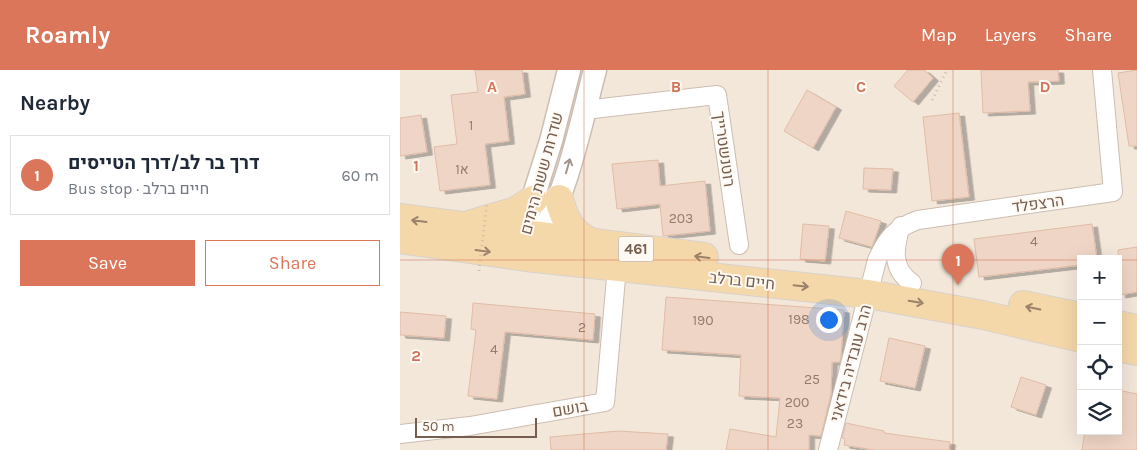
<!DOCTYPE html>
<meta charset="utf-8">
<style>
:root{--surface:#fff;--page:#f6f6f7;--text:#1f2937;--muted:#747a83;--line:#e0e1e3;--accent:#dc765a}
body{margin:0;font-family:Karla,Heebo,sans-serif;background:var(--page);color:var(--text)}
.controls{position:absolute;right:15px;bottom:15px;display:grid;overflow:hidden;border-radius:0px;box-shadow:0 5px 20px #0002}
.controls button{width:45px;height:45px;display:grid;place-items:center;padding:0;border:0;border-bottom:1px solid var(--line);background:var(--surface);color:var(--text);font:25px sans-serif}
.scale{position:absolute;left:15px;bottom:12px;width:122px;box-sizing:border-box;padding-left:5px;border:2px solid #755d4f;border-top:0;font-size:14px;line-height:18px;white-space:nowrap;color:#755d4f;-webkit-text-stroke:4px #fef9f2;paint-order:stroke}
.you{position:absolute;left:428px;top:249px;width:18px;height:18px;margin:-12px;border:4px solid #fff;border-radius:50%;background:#1a73e8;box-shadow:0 0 0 8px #1a73e833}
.badge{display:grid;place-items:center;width:32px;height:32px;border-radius:50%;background:var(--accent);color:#fff;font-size:16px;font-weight:700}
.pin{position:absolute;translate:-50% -41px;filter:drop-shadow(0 1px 2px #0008)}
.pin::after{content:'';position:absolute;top:26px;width:18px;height:15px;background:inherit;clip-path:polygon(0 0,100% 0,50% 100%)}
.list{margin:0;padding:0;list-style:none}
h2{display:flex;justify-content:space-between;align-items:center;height:65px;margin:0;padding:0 20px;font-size:21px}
h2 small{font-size:16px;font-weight:400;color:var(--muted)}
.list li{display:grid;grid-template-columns:32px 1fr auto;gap:15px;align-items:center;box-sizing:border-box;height:80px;margin:0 10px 10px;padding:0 10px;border:1px solid var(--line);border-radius:0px}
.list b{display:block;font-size:19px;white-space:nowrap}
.list p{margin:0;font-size:16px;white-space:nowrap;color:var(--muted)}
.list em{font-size:16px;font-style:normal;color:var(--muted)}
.actions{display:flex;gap:10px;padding:15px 20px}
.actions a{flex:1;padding:11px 0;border:1px solid var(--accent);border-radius:0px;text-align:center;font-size:18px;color:var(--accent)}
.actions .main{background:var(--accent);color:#fff}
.icon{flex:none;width:28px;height:28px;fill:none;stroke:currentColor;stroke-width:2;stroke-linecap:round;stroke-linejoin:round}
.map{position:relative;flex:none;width:737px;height:380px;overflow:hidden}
header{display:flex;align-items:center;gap:30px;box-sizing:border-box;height:70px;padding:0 25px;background:var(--accent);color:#fff}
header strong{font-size:24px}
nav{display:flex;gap:28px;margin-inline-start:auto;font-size:18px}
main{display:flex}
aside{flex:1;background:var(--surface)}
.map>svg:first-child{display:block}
.residential{fill:#f3e7da;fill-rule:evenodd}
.building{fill:#efd5c5;stroke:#e1bca6;filter:url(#shadow)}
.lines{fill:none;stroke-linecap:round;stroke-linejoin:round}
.minor-casing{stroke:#cdbdb1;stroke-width:20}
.tertiary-casing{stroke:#cdbdb1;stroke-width:25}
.primary-casing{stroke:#d8d2ce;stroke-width:30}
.path{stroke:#d5b9a7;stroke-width:3;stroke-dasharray:1 4;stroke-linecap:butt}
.minor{stroke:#fff;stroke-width:18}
.tertiary{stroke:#fff;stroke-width:22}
.primary{stroke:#f5d8a9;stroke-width:28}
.path-bridge{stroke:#d5b9a7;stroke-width:3;stroke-dasharray:1 4;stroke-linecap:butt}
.oneway{stroke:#a5968d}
.oneway2{stroke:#9b826a}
.grid{fill:none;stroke:#d27459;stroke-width:1;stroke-opacity:0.55}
.labels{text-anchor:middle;stroke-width:4;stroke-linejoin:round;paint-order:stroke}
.number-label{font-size:14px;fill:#947b6c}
.shield{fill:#fef9f2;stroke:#9e8c80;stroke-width:1}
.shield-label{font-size:15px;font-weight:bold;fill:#755d4f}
.street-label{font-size:16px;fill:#755d4f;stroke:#fef9f2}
.grid-label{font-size:16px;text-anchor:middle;font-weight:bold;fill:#d27459;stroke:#fef9f2;stroke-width:4;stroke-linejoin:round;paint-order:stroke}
</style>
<header>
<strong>Roamly</strong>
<nav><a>Map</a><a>Layers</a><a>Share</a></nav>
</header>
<main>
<aside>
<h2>Nearby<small></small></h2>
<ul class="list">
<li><span class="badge">1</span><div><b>דרך בר לב/דרך הטייסים</b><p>Bus stop · חיים ברלב</p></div><em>60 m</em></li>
</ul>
<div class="actions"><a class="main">Save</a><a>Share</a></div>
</aside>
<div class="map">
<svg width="737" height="380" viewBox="0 0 737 380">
<defs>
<filter id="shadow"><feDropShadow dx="5.5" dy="3" stdDeviation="0" flood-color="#0004"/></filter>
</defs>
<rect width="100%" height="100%" fill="#fbf5eb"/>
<path class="residential" d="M0 0H737V380H0ZM681 189H718V361H681Z"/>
<path class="building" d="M75 0H122L125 24 104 27 109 71 85 74 90 115 40 121 34 77 57 74 51 25 78 22Z
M508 0H524L533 8 513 32 494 16Z
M581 0H658L659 11 628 12 630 41 583 43Z
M737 0V76H729L718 3Z
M407 20 436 37 413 78 384 61Z
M559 43 569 127 532 131 523 47Z
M21 45 27 82 0 86V48Z
M258 90 260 116 305 111 310 161 263 166 260 134 217 139 212 94Z
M464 98 493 99 491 120 463 119Z
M446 141 481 151 472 177 439 168Z
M403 154 429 156 425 191 400 189Z
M692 154 697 189H681V195L579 207 574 169Z
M737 177V222L720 225 718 180Z
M266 227 444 240 441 286 440 292H432L431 324 421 366 409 365V380H326L330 359 376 367 380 328 339 326 341 285 262 280Z
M73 233 195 244 193 270 105 262 97 329 68 326 76 260 71 259Z
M0 242 46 246 44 268 0 265Z
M489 268 525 276 515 318 480 311Z
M621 307 646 315 636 345 611 337Z
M718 320 737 324V380H682L685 361H718Z
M446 353 484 361V363L550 372 549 380H474L444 375 445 369 442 368Z
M218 361 268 364 266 380H151L150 367Z"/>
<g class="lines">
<defs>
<path id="minor" d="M184 40 317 25 339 175
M501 156C494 178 491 199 512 213
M0 364 70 356 205 332 217 197
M428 380 477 190C487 168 495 158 518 150L713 122 702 0"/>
<path id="tertiary" d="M127 147 151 71 169 0
M132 178C165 137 181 52 195 0"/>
<path id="primary" d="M159 129C165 151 172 165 194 173
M0 148 304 187
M72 154 116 141 133 130
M0 169 126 187 468 224 583 245 681 268
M623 235 681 247
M718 255 737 259
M718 277 737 281"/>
</defs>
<use href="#minor" class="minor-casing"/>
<use href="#tertiary" class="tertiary-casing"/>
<use href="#primary" class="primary-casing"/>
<path class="path" d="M532 30 547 0"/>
<use href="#minor" class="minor"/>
<use href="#tertiary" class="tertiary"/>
<use href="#primary" class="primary"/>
<path class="path-bridge" d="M79 201 87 133"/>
</g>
<defs><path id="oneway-shaft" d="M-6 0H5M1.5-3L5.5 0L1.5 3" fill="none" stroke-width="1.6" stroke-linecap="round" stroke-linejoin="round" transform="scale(1.25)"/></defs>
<use class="oneway" href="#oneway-shaft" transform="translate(168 96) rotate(-74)"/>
<g class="oneway2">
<use href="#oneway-shaft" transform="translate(19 151) rotate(-173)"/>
<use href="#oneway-shaft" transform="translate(83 181) rotate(8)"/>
<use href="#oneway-shaft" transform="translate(302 187) rotate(-173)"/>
<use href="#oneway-shaft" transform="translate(401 216) rotate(6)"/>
<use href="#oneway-shaft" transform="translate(516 232) rotate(10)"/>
<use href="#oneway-shaft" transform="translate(633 238) rotate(-168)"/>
</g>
<path class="grid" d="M184 0V380M368 0V380M553 0V380M0 190H681M718 190H737"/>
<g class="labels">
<g class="number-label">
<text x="71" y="60">1</text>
<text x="62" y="104">1א</text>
<text x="281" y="153">203</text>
<text x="634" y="176">4</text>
<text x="399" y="254">198</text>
<text x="303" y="255">190</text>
<text x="182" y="262">2</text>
<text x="94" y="284">4</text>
<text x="412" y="314">25</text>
<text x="397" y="337">200</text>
<text x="395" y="358">23</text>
</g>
<rect class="shield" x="218.5" y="166.5" width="35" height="25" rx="4"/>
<g class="shield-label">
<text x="236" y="184">461</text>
</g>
<g class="street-label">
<text transform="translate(325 79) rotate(82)" y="6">רוטנשטרייך</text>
<text transform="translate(141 103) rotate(-75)" y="6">שדרות ששת הימים</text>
<text transform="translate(638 133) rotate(-8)" y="6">הרצפלד</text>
<text transform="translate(342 210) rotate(6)" y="6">חיים ברלב</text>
<text transform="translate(450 293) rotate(-75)" y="6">הרב עובדיה בידאני</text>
<text transform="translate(170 338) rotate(-10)" y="6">בושם</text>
</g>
</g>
<g class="grid-label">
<text x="92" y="22">A</text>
<text x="276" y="22">B</text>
<text x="461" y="22">C</text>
<text x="645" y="22">D</text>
<text x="16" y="101">1</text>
<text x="16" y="291">2</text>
</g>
</svg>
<div class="controls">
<button>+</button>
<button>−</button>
<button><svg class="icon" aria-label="locate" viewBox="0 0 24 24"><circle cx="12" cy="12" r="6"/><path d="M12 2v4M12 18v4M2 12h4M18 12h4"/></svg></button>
<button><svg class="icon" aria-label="layers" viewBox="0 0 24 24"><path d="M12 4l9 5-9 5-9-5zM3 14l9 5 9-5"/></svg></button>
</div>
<div class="scale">50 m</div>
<div class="you"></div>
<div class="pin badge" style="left:558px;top:215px">1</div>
</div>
</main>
